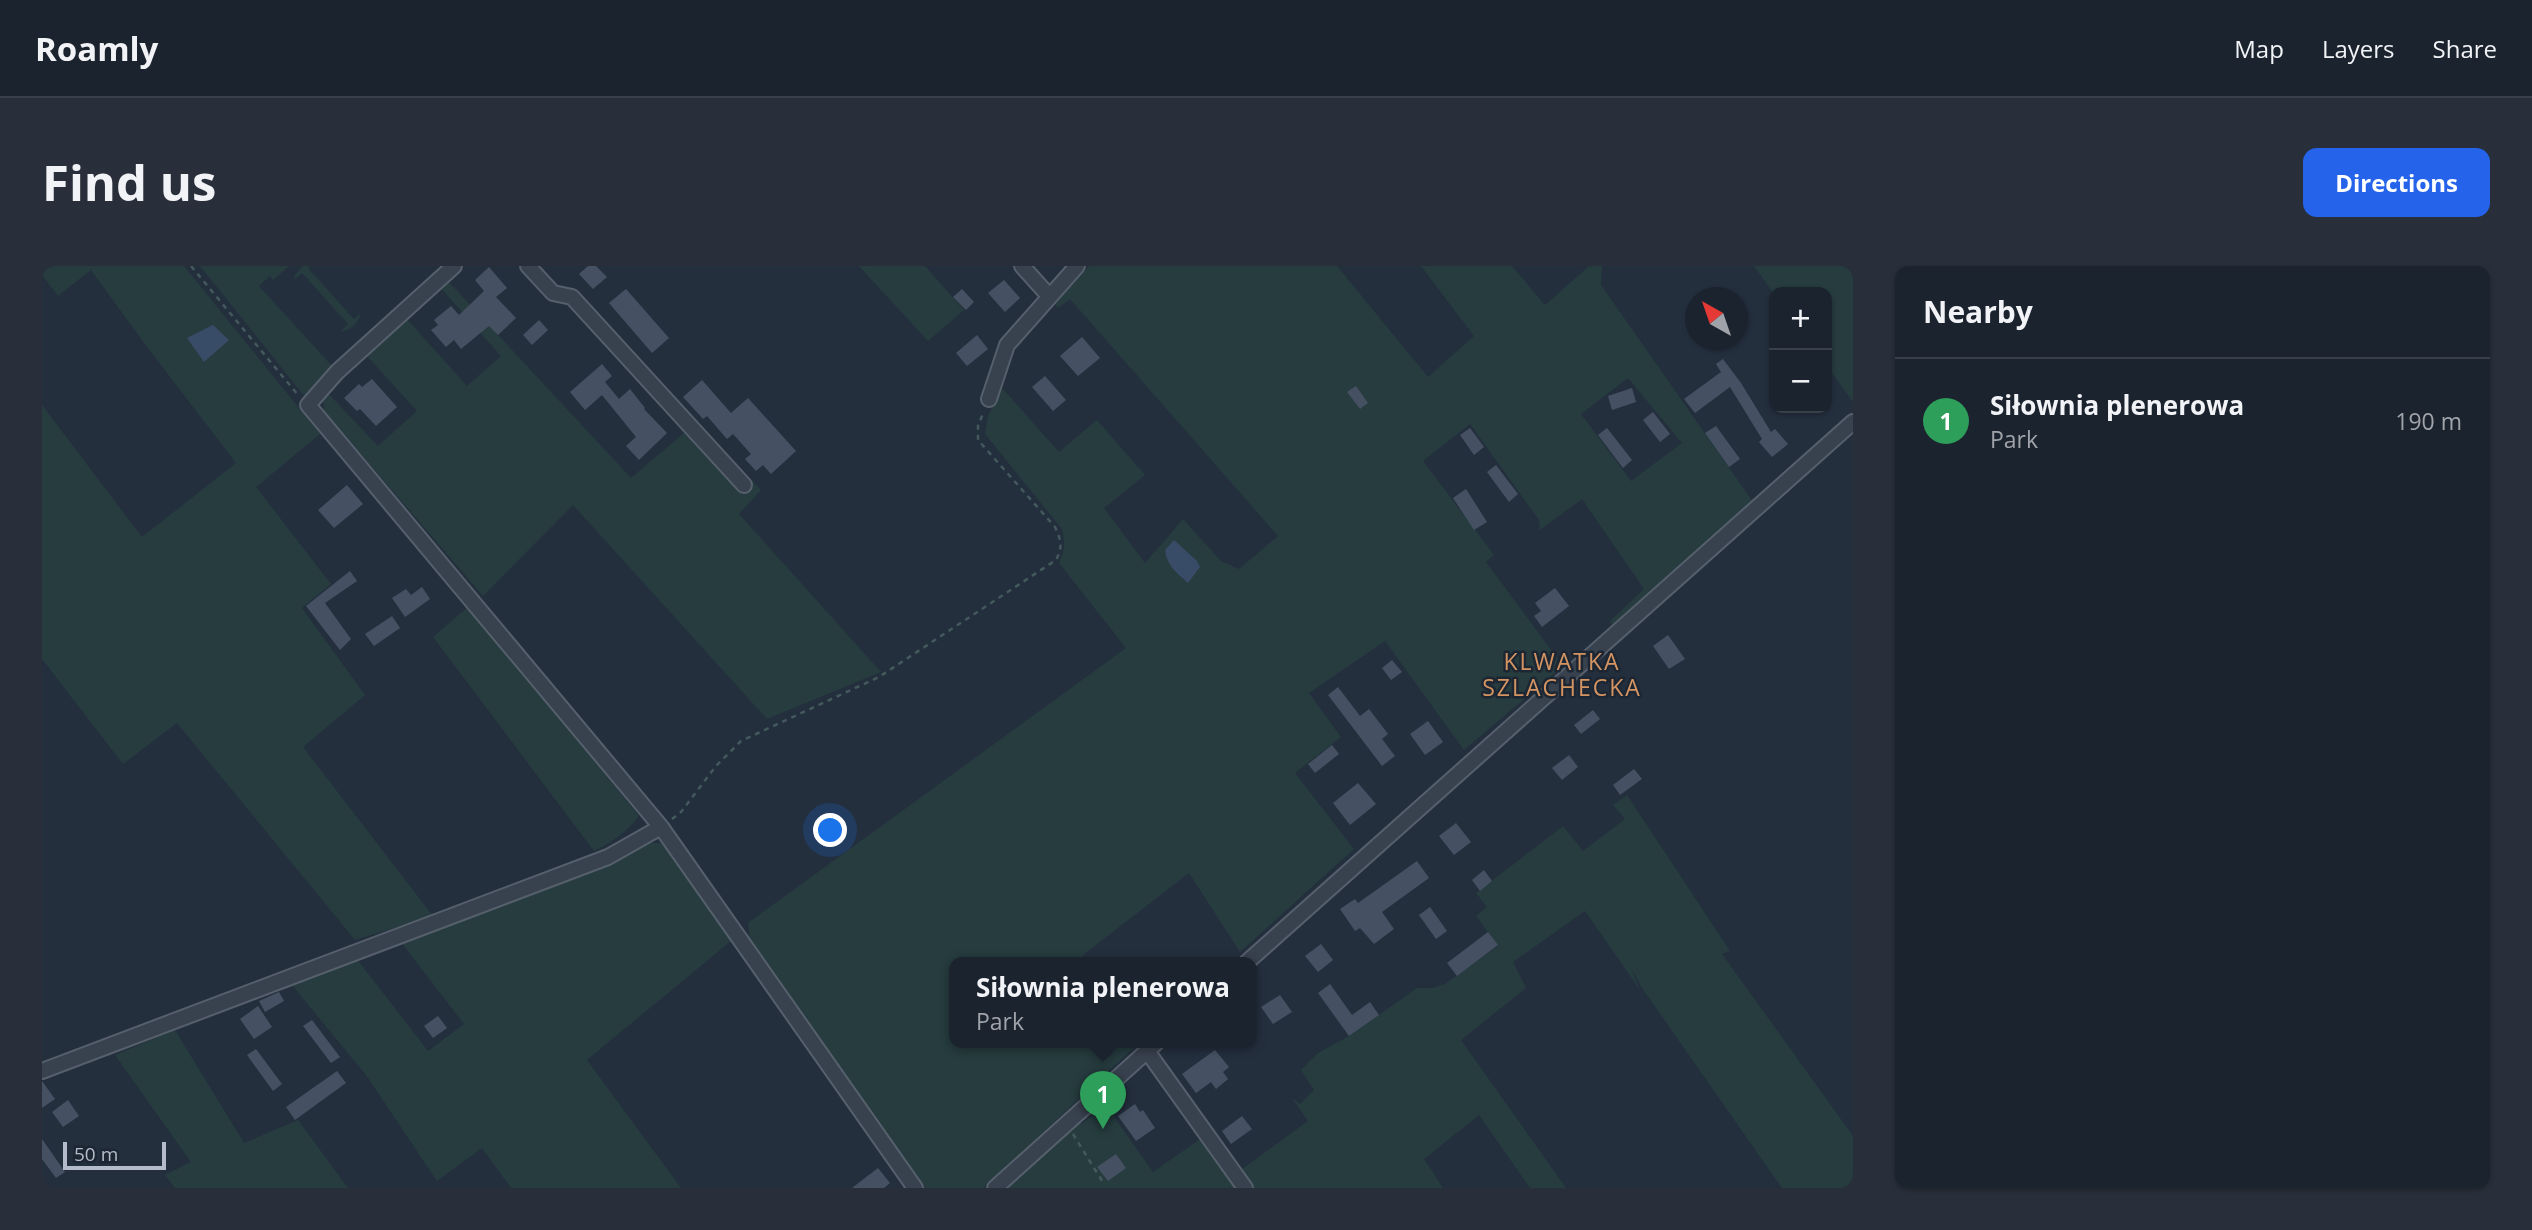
<!DOCTYPE html>
<meta charset="utf-8">
<style>
:root{--surface:#1b232e;--page:#282f3a;--text:#f1f3f6;--muted:#a0a4aa;--line:#39404a;--accent:#2563eb}
body{margin:0;font-family:"Open Sans",sans-serif;background:var(--page);color:var(--text)}
.controls{position:absolute;right:21px;top:21px;display:grid;overflow:hidden;border-radius:14px;box-shadow:0 2px 5px #0004}
.controls button{width:63px;height:63px;display:grid;place-items:center;padding:0;border:0;border-bottom:2px solid var(--line);background:var(--surface);color:var(--text);font:35px sans-serif}
.compass{position:absolute;left:1643px;top:21px;width:63px;height:63px;border-radius:50%;background:var(--surface);box-shadow:0 2px 5px #0004;rotate:320deg}
.scale{position:absolute;left:21px;bottom:18px;width:103px;box-sizing:border-box;padding-left:7px;border:4px solid #b4bcc9;border-top:0;font-size:19px;line-height:24px;white-space:nowrap;color:#b4bcc9;-webkit-text-stroke:5px #1d2633;paint-order:stroke}
.you{position:absolute;left:789px;top:565px;width:24px;height:24px;margin:-18px;border:5px solid #fff;border-radius:50%;background:#1a73e8;box-shadow:0 0 0 10px #1a73e833}
.badge{display:grid;place-items:center;width:46px;height:46px;border-radius:50%;background:var(--accent);color:#fff;font-size:23px;font-weight:700}
.pin{position:absolute;translate:-50% -58px;filter:drop-shadow(0 2px 4px #0008)}
.pin::after{content:'';position:absolute;top:37px;width:24px;height:21px;background:inherit;clip-path:polygon(0 0,100% 0,50% 100%)}
.popup{position:absolute;left:907px;top:691px;width:308px;height:91px;box-sizing:border-box;display:grid;place-content:center;border-radius:14px;background:var(--surface);filter:drop-shadow(0 2px 5px #0005);font-size:23px;white-space:nowrap;color:var(--muted)}
.popup b{font-size:26px;color:var(--text)}
.popup::after{content:'';position:absolute;left:50%;top:100%;margin-left:-14px;border:14px solid transparent;border-top-color:var(--surface)}
.list{margin:0;padding:0;list-style:none}
h2{display:flex;justify-content:space-between;align-items:center;height:91px;margin:0;padding:0 28px;font-size:30px}
h2 small{font-size:23px;font-weight:400;color:var(--muted)}
.list li{display:grid;grid-template-columns:46px 1fr auto;gap:21px;align-items:center;box-sizing:border-box;height:126px;padding:0 28px;border-top:2px solid var(--line)}
.list b{display:block;font-size:26px;white-space:nowrap}
.list p{margin:0;font-size:23px;white-space:nowrap;color:var(--muted)}
.list em{font-size:23px;font-style:normal;color:var(--muted)}
.map{position:relative;flex:none;width:1811px;height:922px;overflow:hidden;border-radius:14px}
header{display:flex;align-items:center;gap:42px;box-sizing:border-box;height:98px;padding:0 35px;background:var(--surface);border-bottom:2px solid var(--line)}
header strong{font-size:33px}
nav{display:flex;gap:38px;margin-inline-start:auto;font-size:24px}
.intro{display:flex;align-items:center;justify-content:space-between;box-sizing:border-box;height:168px;padding:0 42px}
h1{margin:0;font-size:49px}
.button{padding:18px 32px;border-radius:14px;background:var(--accent);color:#fff;font-size:24px;font-weight:700}
main{display:flex;gap:42px;padding:0 42px}
aside{flex:1;background:var(--surface);border-radius:14px;box-shadow:0 2px 5px #0004}
.map>svg:first-child{display:block}
.green{fill:#263c3f;fill-rule:evenodd}
.water{fill:#394c67}
.building{fill:#455162}
.lines{fill:none;stroke-linecap:round;stroke-linejoin:round}
.minor-casing{stroke:#565f6c;stroke-width:18}
.path{stroke:#44595c;stroke-width:2.5;stroke-dasharray:5 5;stroke-linecap:butt}
.minor{stroke:#38414e;stroke-width:14}
.labels{text-anchor:middle;stroke-width:5;stroke-linejoin:round;paint-order:stroke}
.quarter-label{font-size:23px;letter-spacing:2px;fill:#d59563;stroke:#1d2633}
</style>
<header>
<strong>Roamly</strong>
<nav><a>Map</a><a>Layers</a><a>Share</a></nav>
</header>
<div class="intro"><h1>Find us</h1><a class="button">Directions</a></div>
<main>
<div class="map">
<svg width="1811" height="922" viewBox="0 0 1811 922">
<rect width="100%" height="100%" fill="#242f3e"/>
<path class="green" d="M0 0H142L278 168 214 221 289 318 260 342 323 429 261 481 391 650 313 674 135 457 81 498 0 393V139L100 271 194 197 102 77 49 4 16 30 0 9Z
M158 0H247L231 14 228 10 217 20 291 101 263 131Z
M261 0H268L266 2 312 53 319 47C316 58 309 64 298 66L306 58 260 7 252 14 253 9Z
M817 0H883L922 44 886 75Z
M1047 0H1295L1386 111 1432 70 1379 0H1470L1503 39 1547 0H1560L1559 19 1711 236 1571 361 1568 355 1602 323 1540 233 1498 264 1497 254 1428 158 1381 195 1452 289 1444 296 1521 400 1422 484 1343 375 1267 427 1299 471 1253 507 1312 583 1198 686 1147 607 1041 689 1040 693 1042 697H912V777H1097L941 922H882L708 674 706 657 1084 382 1017 297C1023 285 1023 276 1020 263L943 168 946 150 960 122 1017 186 1055 154 1103 209 1062 242 1103 297 1141 253 1179 295 1197 303 1236 270 1028 33 1016 42 1012 37ZM1586 112 1640 177 1589 215 1539 148Z
M1712 0H1811V136L1785 100V26H1732V28Z
M405 14 589 212 642 167 689 217 703 207 719 224 697 248 839 406 725 453 531 239 441 330 282 145 281 135 285 126 336 180 375 145 324 89 364 52 425 120 459 90 398 21Z
M426 341 597 550C584 567 570 576 552 585L391 371Z
M1585 529 1688 685 1680 688 1811 870V922H1740L1600 722 1589 702 1598 724 1543 645 1471 696 1484 722 1419 774 1524 922H1488L1437 849 1382 893 1401 922H961L1036 855 1040 858 1063 838 1111 906 1171 864 1200 903 1266 855 1250 832 1258 838 1272 824 1259 804 1276 787 1307 770 1375 722H1391L1403 718 1456 680 1434 650 1445 641 1434 627 1521 560 1541 585 1583 553 1571 539Z
M605 577H618L626 582 690 674 545 794 639 922H469L440 882 395 915 324 809 249 718 314 692 386 785 422 758 358 675Z
M133 764 202 877 256 854 306 922H133L123 909 149 896 73 789Z"/>
<path class="water" d="M171 59 187 74 162 96 145 72Z
M1132 274 1155 295 1158 301 1146 317C1134 306 1125 300 1123 284Z"/>
<path class="building" d="M546 0H554L565 11 551 23 537 8Z
M447 1 465 22 454 31 474 52 456 69 447 60 419 83 412 74 404 81 389 64 396 59 392 54 409 40 417 49 442 25 433 14Z
M962 14 978 32 963 46 946 27Z
M584 23 627 72 610 87 567 37Z
M920 23 932 36 924 44 911 31Z
M497 54 506 64 490 79 481 69Z
M935 69 946 83 925 100 914 87Z
M1040 71 1058 92 1036 110 1018 90Z
M1681 93 1699 117 1729 166 1733 163 1746 178 1730 191 1717 176 1720 173 1688 121 1653 147 1642 133 1679 106 1674 98Z
M560 98 570 110 563 116 577 133 588 123 603 142 602 143 625 167 597 194 584 180 594 171 560 129 543 144 528 126Z
M1003 110 1024 134 1011 145 990 121Z
M330 113 355 141 334 160 318 143 315 145 302 132 317 118 320 121Z
M660 114 689 147 706 132 754 185 729 208 721 199 714 205 703 193 709 188 691 168 685 173 665 150 661 153 641 131Z
M1314 120 1326 137 1318 143 1305 126Z
M1590 122 1594 136 1570 144 1566 130Z
M1611 146 1628 168 1618 176 1601 154Z
M1674 160 1698 193 1687 201 1663 167Z
M1428 162 1442 181 1432 189 1418 169Z
M1565 162 1590 194 1581 202 1556 169Z
M1454 199 1476 228 1467 236 1445 206Z
M305 219 321 238 292 262 276 244Z
M1424 223 1445 256 1432 264 1411 232Z
M308 305 315 315 283 337 309 373 298 384 264 340Z
M380 321 388 333 363 351 350 332 364 323 369 329Z
M1513 322 1527 340 1500 361 1492 350 1499 345 1493 337Z
M350 350 358 362 332 380 323 368Z
M1626 369 1643 393 1627 403 1611 380Z
M1350 394 1360 406 1349 414 1340 402Z
M1296 421 1318 450 1327 443 1346 468 1340 473 1353 490 1340 500 1286 429Z
M1551 444 1558 453 1539 468 1532 459Z
M1386 455 1401 476 1383 489 1368 468Z
M1290 479 1297 488 1273 507 1266 498Z
M1527 489 1536 501 1520 514 1510 502Z
M1592 503 1600 513 1578 529 1571 519Z
M1316 517 1334 538 1308 559 1291 537Z
M1414 557 1429 576 1412 589 1397 570Z
M1375 595 1387 612 1340 646 1352 663 1332 678 1318 662 1313 665 1298 643 1313 633 1316 637Z
M1442 604 1450 615 1438 625 1430 614Z
M1388 641 1405 665 1394 673 1377 649Z
M1446 666 1456 679 1415 710 1405 697Z
M1279 678 1291 694 1276 706 1263 690Z
M1288 718 1310 749 1328 736 1337 749 1307 770 1276 727Z
M237 726 242 735 223 746 217 735Z
M1238 729 1250 746 1231 758 1219 741Z
M216 740 230 761 212 773 198 753Z
M396 750 405 762 391 772 382 760Z
M270 754 298 791 289 797 261 760Z
M214 783 240 818 231 825 205 789Z
M1173 784 1187 801 1181 806 1186 813 1174 823 1169 816 1154 827 1140 808Z
M295 805 304 817 253 854 244 841Z
M0 815 13 833 0 842Z
M26 834 37 850 21 861 10 846Z
M1093 838 1098 846 1101 844 1113 862 1094 875 1076 850Z
M1200 850 1210 863 1189 878 1180 865Z
M0 873 23 906 14 912 0 893Z
M1074 888 1084 902 1066 915 1055 901Z
M836 902 848 917 842 922H810Z"/>
<g class="lines">
<defs>
<path id="minor" d="M412 0 295 106 266 139 619 561 873 922
M486 0 511 27 530 31 702 219
M980 0 1007 30
M947 133 965 79 1035 0
M1204 697 1811 156
M1105 785 1203 922
M0 805 566 591 619 561
M953 922 1114 777"/>
</defs>
<use href="#minor" class="minor-casing"/>
<path class="path" d="M149 0 256 129
M630 553 639 546 674 500 699 475 837 411 1014 294C1021 281 1019 274 1013 261L936 174V160L942 145
M1031 868 1062 918"/>
<use href="#minor" class="minor"/>
</g>
<g class="labels">
<g class="quarter-label">
<text x="1520" y="404">KLWATKA<tspan x="1520" dy="26">SZLACHECKA</tspan></text>
</g>
</g>
</svg>
<div class="controls">
<button>+</button>
<button>−</button>
</div>
<svg class="compass" viewBox="-18 -18 36 36"><path d="M0-13l5 13h-10z" fill="#e53935"/><path d="M0 13l5-13h-10z" fill="#a0a4aa"/></svg>
<div class="scale">50 m</div>
<div class="you"></div>
<div class="pin badge" style="left:1061px;top:863px;background:#2e9e5b">1</div>
<div class="popup"><b>Siłownia plenerowa</b>Park</div>
</div>
<aside>
<h2>Nearby<small></small></h2>
<ul class="list">
<li><span class="badge" style="background:#2e9e5b">1</span><div><b>Siłownia plenerowa</b><p>Park</p></div><em>190 m</em></li>
</ul>
</aside>
</main>
